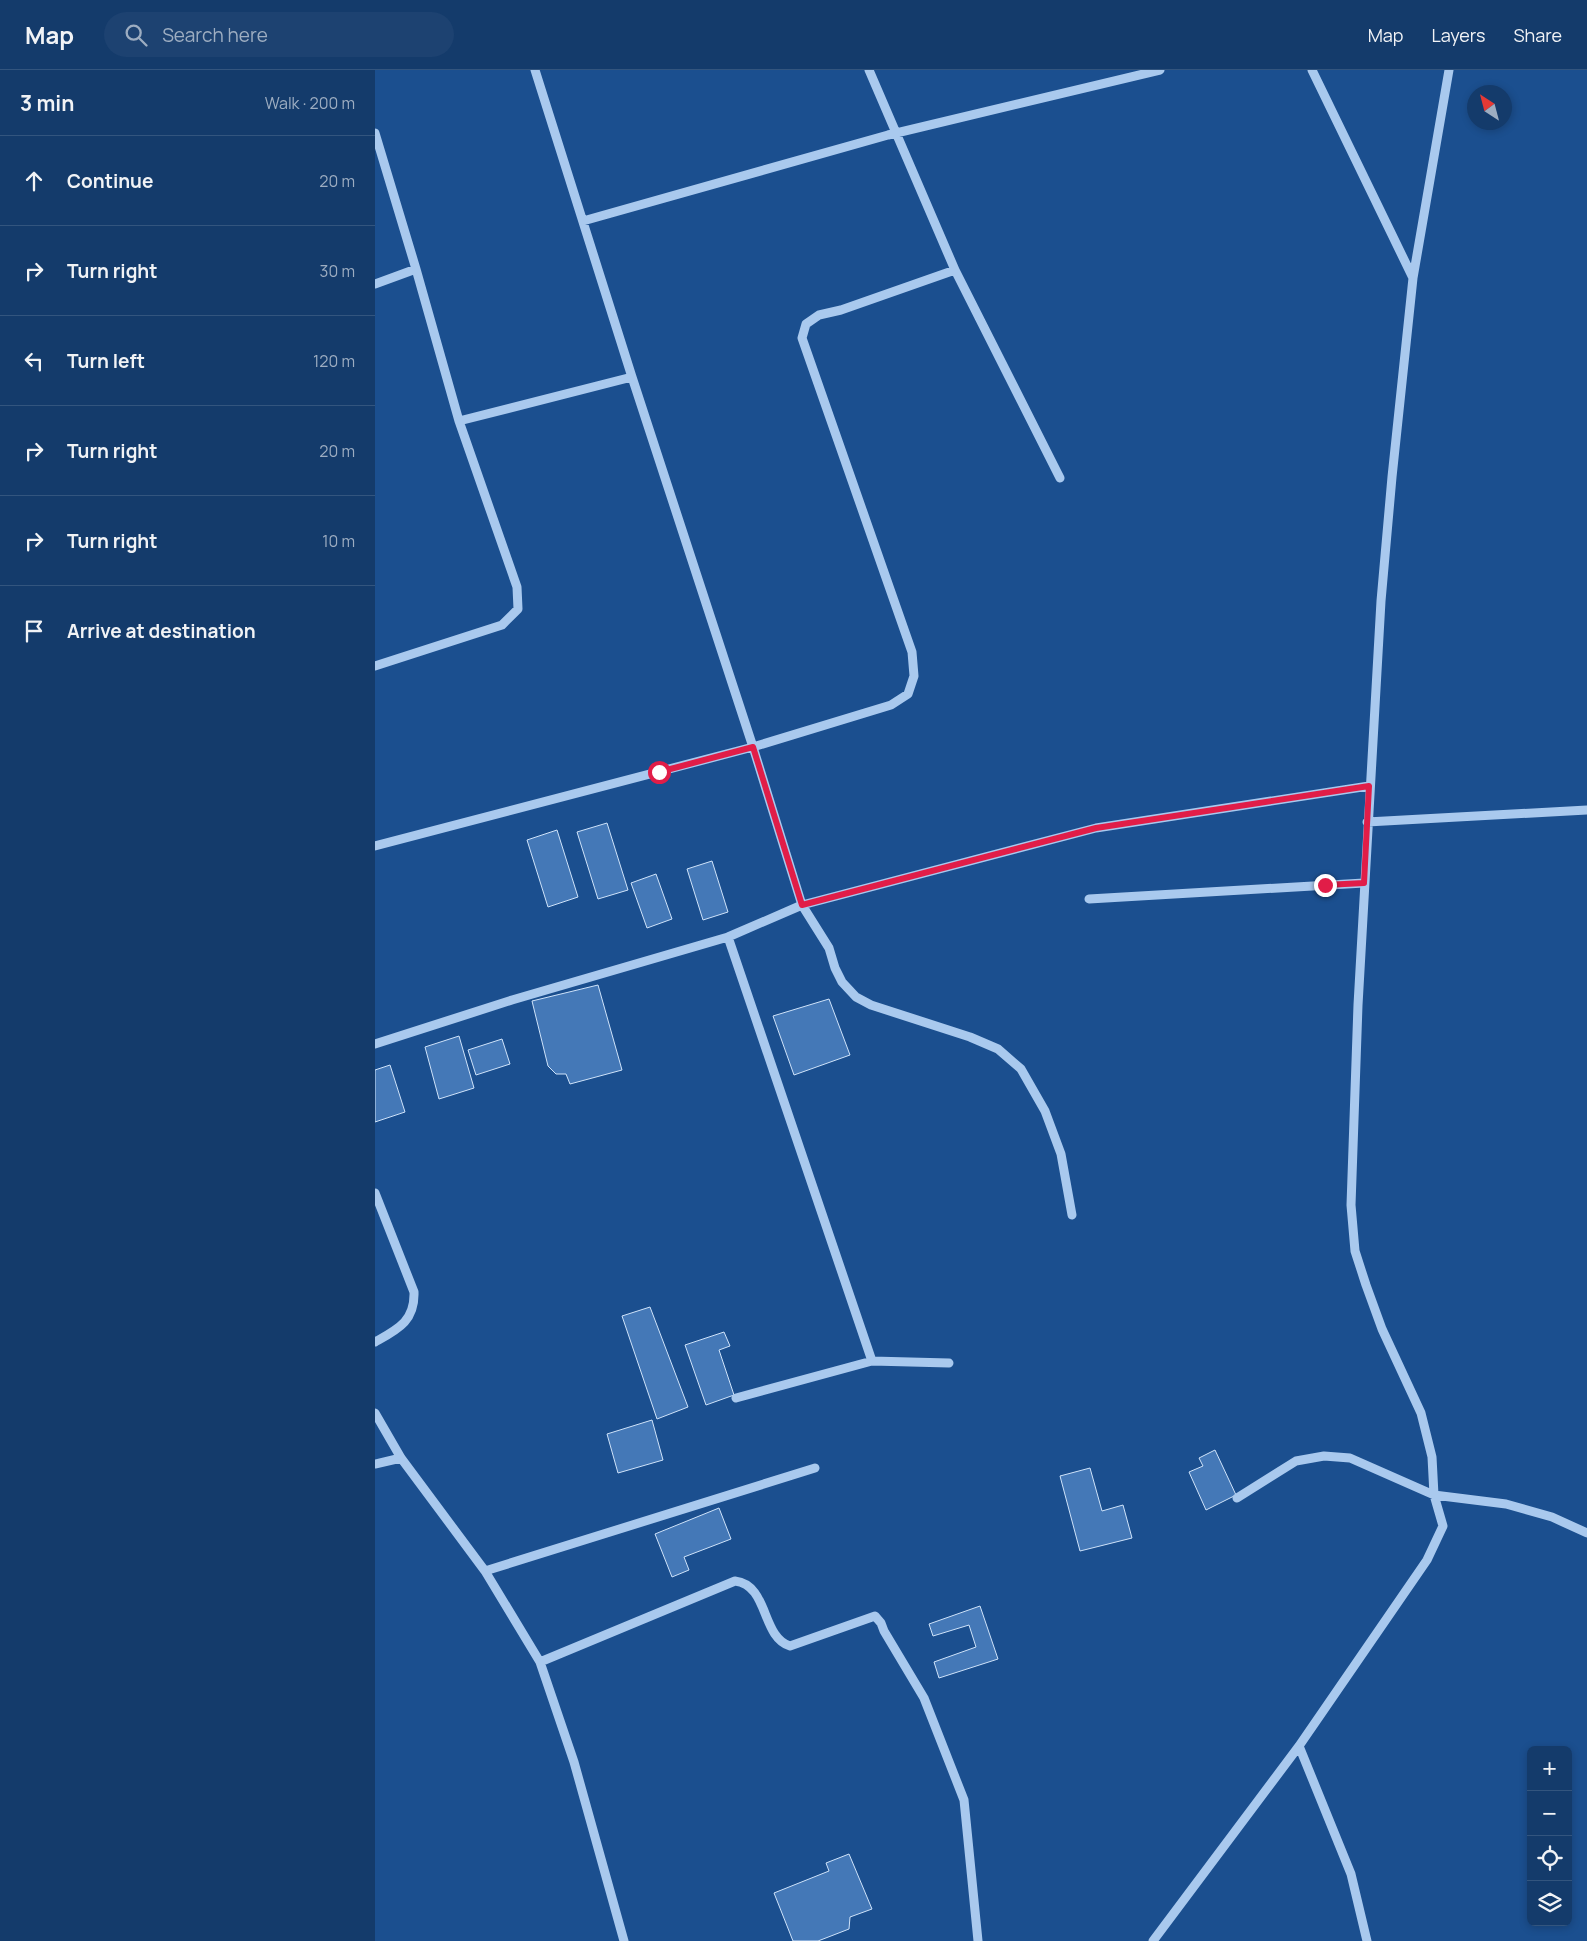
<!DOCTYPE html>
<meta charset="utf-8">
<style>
:root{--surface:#143b6b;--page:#1d4271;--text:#f1f3f6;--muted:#9dadc1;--line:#33557e}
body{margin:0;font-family:Manrope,sans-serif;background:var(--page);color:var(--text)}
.controls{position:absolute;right:15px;bottom:15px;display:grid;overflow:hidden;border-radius:8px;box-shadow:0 2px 8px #0003}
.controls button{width:45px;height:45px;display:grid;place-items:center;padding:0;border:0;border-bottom:1px solid var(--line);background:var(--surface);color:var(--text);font:25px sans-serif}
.compass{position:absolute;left:1092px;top:15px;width:45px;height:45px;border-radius:50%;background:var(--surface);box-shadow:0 2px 8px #0003;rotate:324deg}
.stop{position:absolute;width:15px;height:15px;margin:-11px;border:4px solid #e11d48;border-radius:50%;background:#fff}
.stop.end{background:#e11d48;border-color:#fff;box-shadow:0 1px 5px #0008}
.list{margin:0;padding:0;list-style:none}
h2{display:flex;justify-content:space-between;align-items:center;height:65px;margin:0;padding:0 20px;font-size:21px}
h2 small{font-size:16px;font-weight:400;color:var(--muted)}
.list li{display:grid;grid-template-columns:32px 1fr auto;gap:15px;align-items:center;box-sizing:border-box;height:90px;padding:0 20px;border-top:1px solid var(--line)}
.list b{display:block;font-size:19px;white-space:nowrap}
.list em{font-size:16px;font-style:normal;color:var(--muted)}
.icon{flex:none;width:28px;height:28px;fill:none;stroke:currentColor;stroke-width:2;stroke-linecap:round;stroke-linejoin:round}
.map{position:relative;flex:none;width:1212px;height:1871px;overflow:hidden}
header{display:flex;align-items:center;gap:30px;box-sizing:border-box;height:70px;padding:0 25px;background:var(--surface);border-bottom:1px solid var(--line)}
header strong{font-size:24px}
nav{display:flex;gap:28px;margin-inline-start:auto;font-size:18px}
.search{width:350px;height:45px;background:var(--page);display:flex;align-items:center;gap:12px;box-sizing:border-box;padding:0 18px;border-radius:28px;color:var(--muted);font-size:19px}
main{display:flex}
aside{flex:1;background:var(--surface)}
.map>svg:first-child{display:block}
.building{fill:#4478b7;stroke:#cfe3fa}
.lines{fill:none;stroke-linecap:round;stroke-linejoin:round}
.minor{stroke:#a9c9ee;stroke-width:9}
.route{stroke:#e11d48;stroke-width:6}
</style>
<header>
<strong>Map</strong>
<div class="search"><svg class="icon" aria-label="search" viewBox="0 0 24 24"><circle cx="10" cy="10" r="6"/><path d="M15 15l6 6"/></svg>Search here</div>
<nav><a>Map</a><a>Layers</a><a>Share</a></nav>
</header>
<main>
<aside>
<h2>3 min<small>Walk · 200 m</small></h2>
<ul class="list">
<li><svg class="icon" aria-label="ahead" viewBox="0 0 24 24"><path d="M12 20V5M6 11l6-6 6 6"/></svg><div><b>Continue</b></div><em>20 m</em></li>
<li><svg class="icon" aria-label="right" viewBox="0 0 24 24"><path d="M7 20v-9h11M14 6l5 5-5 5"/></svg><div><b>Turn right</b></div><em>30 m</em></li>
<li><svg class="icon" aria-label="left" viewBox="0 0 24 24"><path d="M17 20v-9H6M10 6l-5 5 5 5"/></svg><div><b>Turn left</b></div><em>120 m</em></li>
<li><svg class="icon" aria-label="right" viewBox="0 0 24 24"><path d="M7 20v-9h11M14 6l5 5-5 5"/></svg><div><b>Turn right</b></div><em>20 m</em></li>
<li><svg class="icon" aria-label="right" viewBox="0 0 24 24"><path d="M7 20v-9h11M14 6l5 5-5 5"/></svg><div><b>Turn right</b></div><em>10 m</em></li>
<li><svg class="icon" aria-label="arrive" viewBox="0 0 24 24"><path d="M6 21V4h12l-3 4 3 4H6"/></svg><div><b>Arrive at destination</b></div></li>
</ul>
</aside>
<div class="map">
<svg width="1212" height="1871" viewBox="0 0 1212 1871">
<rect width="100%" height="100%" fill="#1b4f8f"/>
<path class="building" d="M232 753 253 820 223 829 202 762Z
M182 760 203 827 173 837 152 770Z
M337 791 353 842 328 850 312 799Z
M281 804 297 849 272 858 256 813Z
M223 915 247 1000 195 1014 191 1004H181L173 996 157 931Z
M454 929 475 985 419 1005 398 946Z
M84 966 99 1018 64 1029 50 977Z
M127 969 135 994 101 1005 93 980Z
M15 995 30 1042 0 1052V1000Z
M275 1237 313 1337 282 1349 247 1246Z
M349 1262 355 1276 344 1280 359 1325 331 1335 310 1275Z
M277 1350 288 1390 243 1403 232 1364Z
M840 1380 861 1425 831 1440 814 1402 828 1396 824 1388Z
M715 1398 727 1441 748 1435 757 1468 705 1481 685 1406Z
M344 1438 356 1469 309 1487 314 1500 297 1507 280 1464Z
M605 1536 623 1589 564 1608 559 1592 601 1577 594 1555 558 1566 554 1554Z
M474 1784 497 1839 475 1847 474 1859 443 1871H418L399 1823 454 1801 451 1793Z"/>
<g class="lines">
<path class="minor" d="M494 0 580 200 685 408
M937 0 1038 208
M0 63 41 199 84 351 142 517 143 539 127 555 0 596
M208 151 513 65 785 0
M580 200 466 240 444 245 431 254 427 268 537 582 539 606 533 624 516 635 378 677 427 835 454 878 460 898 467 912 481 927 496 935 595 967 623 979 646 999 670 1041 686 1084 697 1145
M0 214 41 199
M84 351 257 307
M992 752 1212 740
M0 776 378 677 257 307 160 0
M714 829 989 813
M353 867 497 1291
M0 974 137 930 353 867 427 835 721 758 994 716
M0 1123 39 1222C40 1251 23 1259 0 1272
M361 1328 497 1291 574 1293
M0 1343 26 1388 110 1501 165 1592 199 1692 249 1871
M0 1394 26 1388
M862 1428 921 1391 949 1386 975 1388 1059 1425 1131 1434 1177 1447 1212 1463
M110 1501 440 1398
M165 1592 360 1511C394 1515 386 1567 415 1576L500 1546 506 1553 509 1561 549 1628 589 1730 603 1871
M924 1676 976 1804 992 1871
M778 1871 924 1676 1052 1490 1068 1456 1059 1425 1057 1387 1046 1343 1007 1259 991 1215 980 1181 976 1135 983 935 1006 531 1017 407 1038 208 1074 0"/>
</g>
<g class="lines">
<path class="route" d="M284 702 378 677 427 835 721 758 994 716 989 813 950 815"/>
</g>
</svg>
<div class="controls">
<button>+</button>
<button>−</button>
<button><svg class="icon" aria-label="locate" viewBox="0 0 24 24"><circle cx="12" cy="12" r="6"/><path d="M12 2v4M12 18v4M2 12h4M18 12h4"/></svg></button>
<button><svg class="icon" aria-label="layers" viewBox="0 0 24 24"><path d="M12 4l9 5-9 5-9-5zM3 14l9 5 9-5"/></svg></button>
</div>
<svg class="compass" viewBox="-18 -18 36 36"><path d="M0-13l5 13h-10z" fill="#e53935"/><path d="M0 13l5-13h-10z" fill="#9dadc1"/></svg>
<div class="stop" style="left:284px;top:702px"></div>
<div class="stop end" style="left:950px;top:815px"></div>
</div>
</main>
